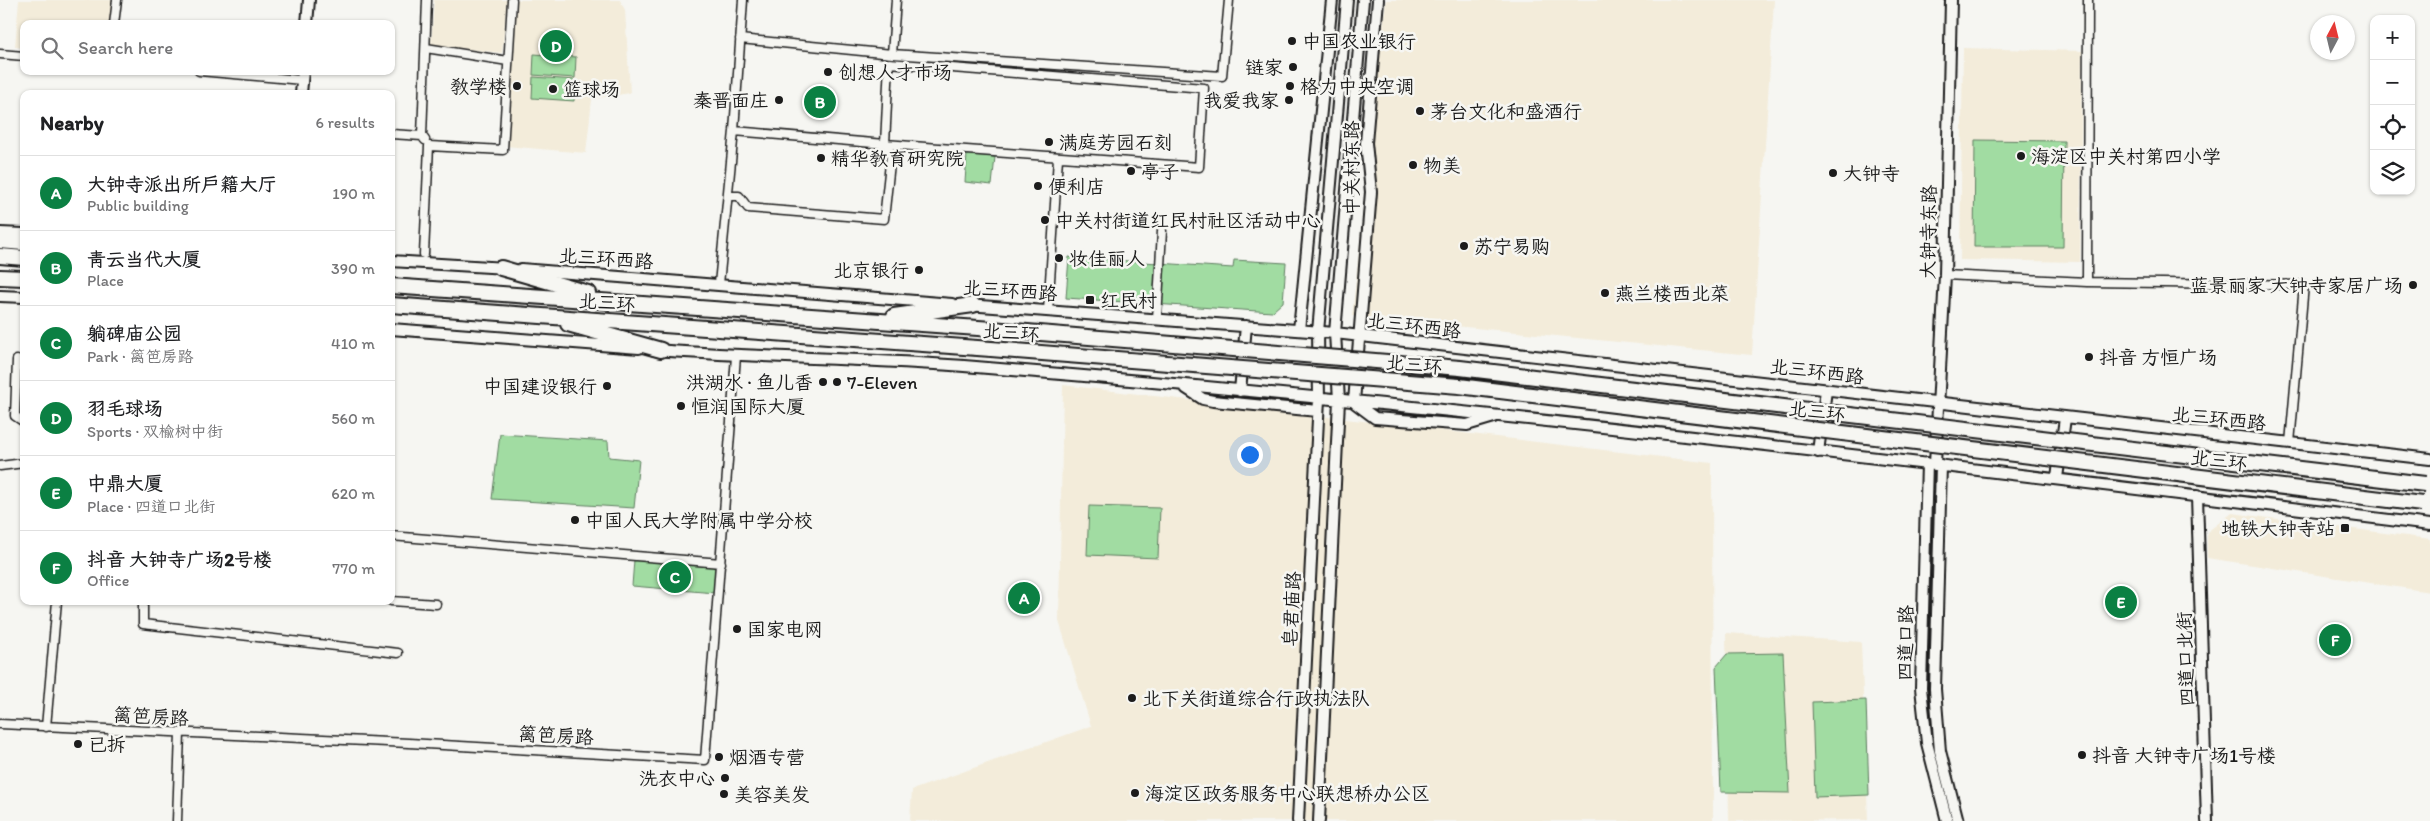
<!DOCTYPE html>
<meta charset="utf-8">
<style>
:root{--surface:#fff;--page:#f6f6f6;--text:#202124;--muted:#757577;--line:#e0e0e0;--accent:#0b8043}
body{margin:0;font-family:Itim,"LXGW WenKai TC",sans-serif;background:var(--page);color:var(--text)}
.controls{position:absolute;right:15px;top:15px;display:grid;overflow:hidden;border-radius:10px;box-shadow:0 1px 4px #0004}
.controls button{width:45px;height:45px;display:grid;place-items:center;padding:0;border:0;border-bottom:1px solid var(--line);background:var(--surface);color:var(--text);font:25px sans-serif}
.compass{position:absolute;left:2310px;top:15px;width:45px;height:45px;border-radius:50%;background:var(--surface);box-shadow:0 1px 4px #0004;rotate:7deg}
.you{position:absolute;left:1249px;top:454px;width:18px;height:18px;margin:-12px;border:4px solid #fff;border-radius:50%;background:#1a73e8;box-shadow:0 0 0 8px #1a73e833}
.badge{display:grid;place-items:center;width:32px;height:32px;border-radius:50%;background:var(--accent);color:#fff;font-size:16px;font-weight:700}
.pin{position:absolute;translate:-50% -50%;border:2px solid #fff;box-shadow:0 1px 5px #0006}
.list{margin:0;padding:0;list-style:none}
h2{display:flex;justify-content:space-between;align-items:center;height:65px;margin:0;padding:0 20px;font-size:21px}
h2 small{font-size:16px;font-weight:400;color:var(--muted)}
.list li{display:grid;grid-template-columns:32px 1fr auto;gap:15px;align-items:center;box-sizing:border-box;height:75px;padding:0 20px;border-top:1px solid var(--line)}
.list b{display:block;font-size:19px;white-space:nowrap}
.list p{margin:0;font-size:16px;white-space:nowrap;color:var(--muted)}
.list em{font-size:16px;font-style:normal;color:var(--muted)}
.icon{flex:none;width:28px;height:28px;fill:none;stroke:currentColor;stroke-width:2;stroke-linecap:round;stroke-linejoin:round}
.map{position:relative;flex:none;width:2430px;height:821px;overflow:hidden}
.search{position:absolute;background:var(--surface);box-shadow:0 1px 4px #0004;left:20px;top:20px;width:375px;height:55px;display:flex;align-items:center;gap:12px;box-sizing:border-box;padding:0 18px;border-radius:10px;color:var(--muted);font-size:19px}
.panel{position:absolute;background:var(--surface);box-shadow:0 1px 4px #0004;left:20px;top:90px;width:375px;height:515px;border-radius:10px}
.map>svg:first-child{display:block}
.built{fill:#f3ecda}
.green{fill:#a1dca2;stroke:#5e7c5f}
.lines{fill:none;stroke-linecap:round;stroke-linejoin:round}
.street-casing{stroke:#1c1c1c;stroke-width:11}
.secondary-casing{stroke:#1c1c1c;stroke-width:14}
.highway-casing{stroke:#1c1c1c;stroke-width:18}
.street{stroke:#f6f6f2;stroke-width:8}
.secondary{stroke:#f6f6f2;stroke-width:10}
.highway{stroke:#f6f6f2;stroke-width:14}
.highway-bridge-casing{stroke:#1c1c1c;stroke-width:18;stroke-linecap:butt}
.highway-bridge{stroke:#f6f6f2;stroke-width:14}
.poi-dot{fill:#1c1c1c;stroke:#f6f6f2;stroke-width:2}
.labels{text-anchor:middle;stroke-width:5;stroke-linejoin:round;paint-order:stroke}
.poi-label{font-size:19px;fill:#1c1c1c;stroke:#f6f6f2;text-anchor:start}
.street-label{font-size:19px;fill:#1c1c1c;stroke:#f6f6f2}
</style>
<div class="map">
<svg width="2430" height="821" viewBox="0 0 2430 821">
<rect width="100%" height="100%" fill="#f6f6f2"/>
<filter id="ink" filterUnits="userSpaceOnUse"><feTurbulence type="fractalNoise" baseFrequency=".02" numOctaves="2"/><feDisplacementMap in="SourceGraphic" scale="10" xChannelSelector="R" yChannelSelector="G"/><feConvolveMatrix kernelMatrix="1 2 1 2 8 2 1 2 1" color-interpolation-filters="sRGB"/></filter>
<g filter="url(#ink)">
<path class="built" d="M19 0H115L113 24H24V48L15 47Z
M434 0H507L502 53 431 45Z
M514 0H620L625 10 630 93 592 99 586 153 505 146Z
M1386 0H1774L1752 355 1352 316Z
M1963 48 2082 51 2080 262 1960 260Z
M1063 385 1712 463 1713 821H910L912 790 1091 726 1059 621Z
M2232 513 2430 539V592L2207 558V532Z
M1726 633 1861 642 1868 820 1729 821Z"/>
<path class="green" d="M534 54 576 57 575 78 533 75Z
M533 77 575 80 574 101 532 98Z
M1975 140 2064 141 2063 247H1974Z
M967 154 995 157 992 185 965 182Z
M1069 257 1233 268 1234 260 1286 263 1283 302 1272 312 1066 298Z
M500 434 608 441 609 457 639 460 634 508 492 499Z
M1089 506 1160 508 1158 558 1087 555Z
M634 560 717 567 715 593 632 586Z
M1783 653 1790 793 1721 792 1716 667 1727 654Z
M1866 700 1869 795 1815 797 1812 702Z"/>
<g class="lines">
<defs>
<path id="street" d="M114 24 117 0
M740 39 892 54 1222 76 1229 0
M426 48 508 61
M0 54 24 56
M892 54 896 0
M889 63 1204 88 1199 167 885 144Z
M199 71 302 80
M391 134 422 136 425 140
M422 136 427 0
M429 146 503 150 512 0
M728 196H739L748 208 884 219 891 154 885 144 734 131
M424 254 429 146
M1945 275 2087 282 2304 285 2290 443
M2087 282 2088 0
M719 284 734 131 743 0
M1048 311 1058 158
M1157 319 1162 231
M17 360 15 416 24 422
M0 466 24 463
M391 536 721 563
M143 601V624L398 653
M391 601 436 604
M0 724 409 743 705 760 736 356
M46 727 57 601
M177 821 180 733"/>
<path id="secondary" d="M307 24 309 0
M301 94 303 71
M0 233 24 234
M391 261 506 268
M521 269 952 304
M0 296 24 297
M967 305 1335 333 2430 459
M391 329 639 348
M1299 330C1309 220 1322 110 1332 0
M654 350C761 358 869 358 976 367 1462 406 1946 465 2430 525
M1243 358 1357 368
M1186 388 1203 399 1213 401 1318 411
M1240 391 1246 326
M1354 402 1371 192 1366 143 1378 0
M1355 403 1375 418 1467 425 1494 417
M1818 452 1826 390
M1927 463 1921 688 1927 743 1947 821
M1935 464 1945 275 1951 0
M1941 465 1935 689 1940 751 1958 821
M2057 478 2065 418
M2197 496 2207 821
M1298 821 1319 399 1318 332 1347 0
M1319 821 1339 400 1335 333 1363 0"/>
<path id="highway" d="M0 241 24 243
M0 256 24 258
M501 268 588 293
M0 277 24 278
M391 286 992 329
M391 305 991 349
M894 316 973 305
M568 324 661 350"/>
</defs>
<use href="#street" class="street-casing"/>
<use href="#secondary" class="secondary-casing"/>
<use href="#highway" class="highway-casing"/>
<use href="#street" class="street"/>
<use href="#secondary" class="secondary"/>
<use href="#highway" class="highway"/>
<defs>
<path id="highway-bridge" d="M992 329 1460 368 2425 484
M991 349 1459 386 2422 504"/>
</defs>
<use href="#highway-bridge" class="highway-bridge-casing"/>
<use href="#highway-bridge" class="highway-bridge"/>
</g>
</g>
<g class="poi-dot">
<circle cx="1292" cy="41" r="5"/>
<circle cx="1293" cy="67" r="5"/>
<circle cx="828" cy="72" r="5"/>
<circle cx="517" cy="86" r="5"/>
<circle cx="1290" cy="86" r="5"/>
<circle cx="553" cy="89" r="5"/>
<circle cx="779" cy="100" r="5"/>
<circle cx="1289" cy="100" r="5"/>
<circle cx="1420" cy="111" r="5"/>
<circle cx="1049" cy="142" r="5"/>
<circle cx="2021" cy="156" r="5"/>
<circle cx="821" cy="158" r="5"/>
<circle cx="1413" cy="165" r="5"/>
<circle cx="1131" cy="171" r="5"/>
<circle cx="1833" cy="173" r="5"/>
<circle cx="1038" cy="186" r="5"/>
<circle cx="1045" cy="220" r="5"/>
<circle cx="1464" cy="246" r="5"/>
<circle cx="1059" cy="258" r="5"/>
<circle cx="919" cy="270" r="5"/>
<circle cx="2413" cy="285" r="5"/>
<circle cx="1605" cy="293" r="5"/>
<rect x="1085" y="295" width="10" height="10" rx="2.5"/>
<circle cx="2089" cy="357" r="5"/>
<circle cx="823" cy="382" r="5"/>
<circle cx="837" cy="382" r="5"/>
<circle cx="607" cy="386" r="5"/>
<circle cx="681" cy="406" r="5"/>
<circle cx="575" cy="520" r="5"/>
<rect x="2340" y="523" width="10" height="10" rx="2.5"/>
<circle cx="737" cy="629" r="5"/>
<circle cx="1132" cy="698" r="5"/>
<circle cx="78" cy="744" r="5"/>
<circle cx="2082" cy="755" r="5"/>
<circle cx="719" cy="757" r="5"/>
<circle cx="725" cy="778" r="5"/>
<circle cx="1135" cy="793" r="5"/>
<circle cx="724" cy="794" r="5"/>
</g>
<g class="labels">
<g class="poi-label">
<text x="1302" y="48">中国农业银行</text>
<text x="1283" y="74" text-anchor="end">链家</text>
<text x="838" y="79">创想人才市场</text>
<text x="507" y="93" text-anchor="end">教学楼</text>
<text x="1300" y="93">格力中央空调</text>
<text x="563" y="96">篮球场</text>
<text x="769" y="107" text-anchor="end">秦晋面庄</text>
<text x="1279" y="107" text-anchor="end">我爱我家</text>
<text x="1430" y="118">茅台文化和盛酒行</text>
<text x="1059" y="149">满庭芳园石刻</text>
<text x="2031" y="163">海淀区中关村第四小学</text>
<text x="831" y="165">精华教育研究院</text>
<text x="1423" y="172">物美</text>
<text x="1141" y="178">亭子</text>
<text x="1843" y="180">大钟寺</text>
<text x="1048" y="193">便利店</text>
<text x="1055" y="227">中关村街道红民村社区活动中心</text>
<text x="1474" y="253">苏宁易购</text>
<text x="1069" y="265">妆佳丽人</text>
<text x="909" y="277" text-anchor="end">北京银行</text>
<text x="2403" y="292" text-anchor="end">蓝景丽家 大钟寺家居广场</text>
<text x="1615" y="300">燕兰楼西北菜</text>
<text x="1100" y="307">红民村</text>
<text x="2099" y="364">抖音 方恒广场</text>
<text x="813" y="389" text-anchor="end">洪湖水 · 鱼儿香</text>
<text x="847" y="389">7-Eleven</text>
<text x="597" y="393" text-anchor="end">中国建设银行</text>
<text x="691" y="413">恒润国际大厦</text>
<text x="585" y="527">中国人民大学附属中学分校</text>
<text x="2335" y="535" text-anchor="end">地铁大钟寺站</text>
<text x="747" y="636">国家电网</text>
<text x="1142" y="705">北下关街道综合行政执法队</text>
<text x="88" y="751">已拆</text>
<text x="2092" y="762">抖音 大钟寺广场1号楼</text>
<text x="729" y="764">烟酒专营</text>
<text x="715" y="785" text-anchor="end">洗衣中心</text>
<text x="1145" y="800">海淀区政务服务中心联想桥办公区</text>
<text x="734" y="801">美容美发</text>
</g>
<g class="street-label">
<text transform="translate(1351 168) rotate(-90)" y="7">中关村东路</text>
<text transform="translate(1928 232) rotate(-89)" y="7">大钟寺东路</text>
<text transform="translate(606 258) rotate(4)" y="7">北三环西路</text>
<text transform="translate(1010 290) rotate(4)" y="7">北三环西路</text>
<text transform="translate(607 302) rotate(4)" y="7">北三环</text>
<text transform="translate(1414 325) rotate(7)" y="7">北三环西路</text>
<text transform="translate(1011 332) rotate(4)" y="7">北三环</text>
<text transform="translate(1414 364) rotate(5)" y="7">北三环</text>
<text transform="translate(1817 371) rotate(7)" y="7">北三环西路</text>
<text transform="translate(1817 411) rotate(7)" y="7">北三环</text>
<text transform="translate(2219 418) rotate(6)" y="7">北三环西路</text>
<text transform="translate(2219 460) rotate(7)" y="7">北三环</text>
<text transform="translate(1291 609) rotate(-87)" y="7">皂君庙路</text>
<text transform="translate(1905 643) rotate(-89)" y="7">四道口路</text>
<text transform="translate(2185 659) rotate(-92)" y="7">四道口北街</text>
<text transform="translate(151 716) rotate(3)" y="7">篱笆房路</text>
<text transform="translate(556 735) rotate(3)" y="7">篱笆房路</text>
</g>
</g>
</svg>
<div class="controls">
<button>+</button>
<button>−</button>
<button><svg class="icon" aria-label="locate" viewBox="0 0 24 24"><circle cx="12" cy="12" r="6"/><path d="M12 2v4M12 18v4M2 12h4M18 12h4"/></svg></button>
<button><svg class="icon" aria-label="layers" viewBox="0 0 24 24"><path d="M12 4l9 5-9 5-9-5zM3 14l9 5 9-5"/></svg></button>
</div>
<svg class="compass" viewBox="-18 -18 36 36"><path d="M0-13l5 13h-10z" fill="#e53935"/><path d="M0 13l5-13h-10z" fill="#757577"/></svg>
<div class="you"></div>
<div class="pin badge" style="left:1024px;top:598px">A</div>
<div class="pin badge" style="left:820px;top:102px">B</div>
<div class="pin badge" style="left:675px;top:577px">C</div>
<div class="pin badge" style="left:556px;top:46px">D</div>
<div class="pin badge" style="left:2121px;top:602px">E</div>
<div class="pin badge" style="left:2335px;top:640px">F</div>
<div class="search"><svg class="icon" aria-label="search" viewBox="0 0 24 24"><circle cx="10" cy="10" r="6"/><path d="M15 15l6 6"/></svg>Search here</div>
<section class="panel">
<h2>Nearby<small>6 results</small></h2>
<ul class="list">
<li><span class="badge">A</span><div><b>大钟寺派出所户籍大厅</b><p>Public building</p></div><em>190 m</em></li>
<li><span class="badge">B</span><div><b>青云当代大厦</b><p>Place</p></div><em>390 m</em></li>
<li><span class="badge">C</span><div><b>躺碑庙公园</b><p>Park · 篱笆房路</p></div><em>410 m</em></li>
<li><span class="badge">D</span><div><b>羽毛球场</b><p>Sports · 双榆树中街</p></div><em>560 m</em></li>
<li><span class="badge">E</span><div><b>中鼎大厦</b><p>Place · 四道口北街</p></div><em>620 m</em></li>
<li><span class="badge">F</span><div><b>抖音 大钟寺广场2号楼</b><p>Office</p></div><em>770 m</em></li>
</ul>
</section>
</div>
